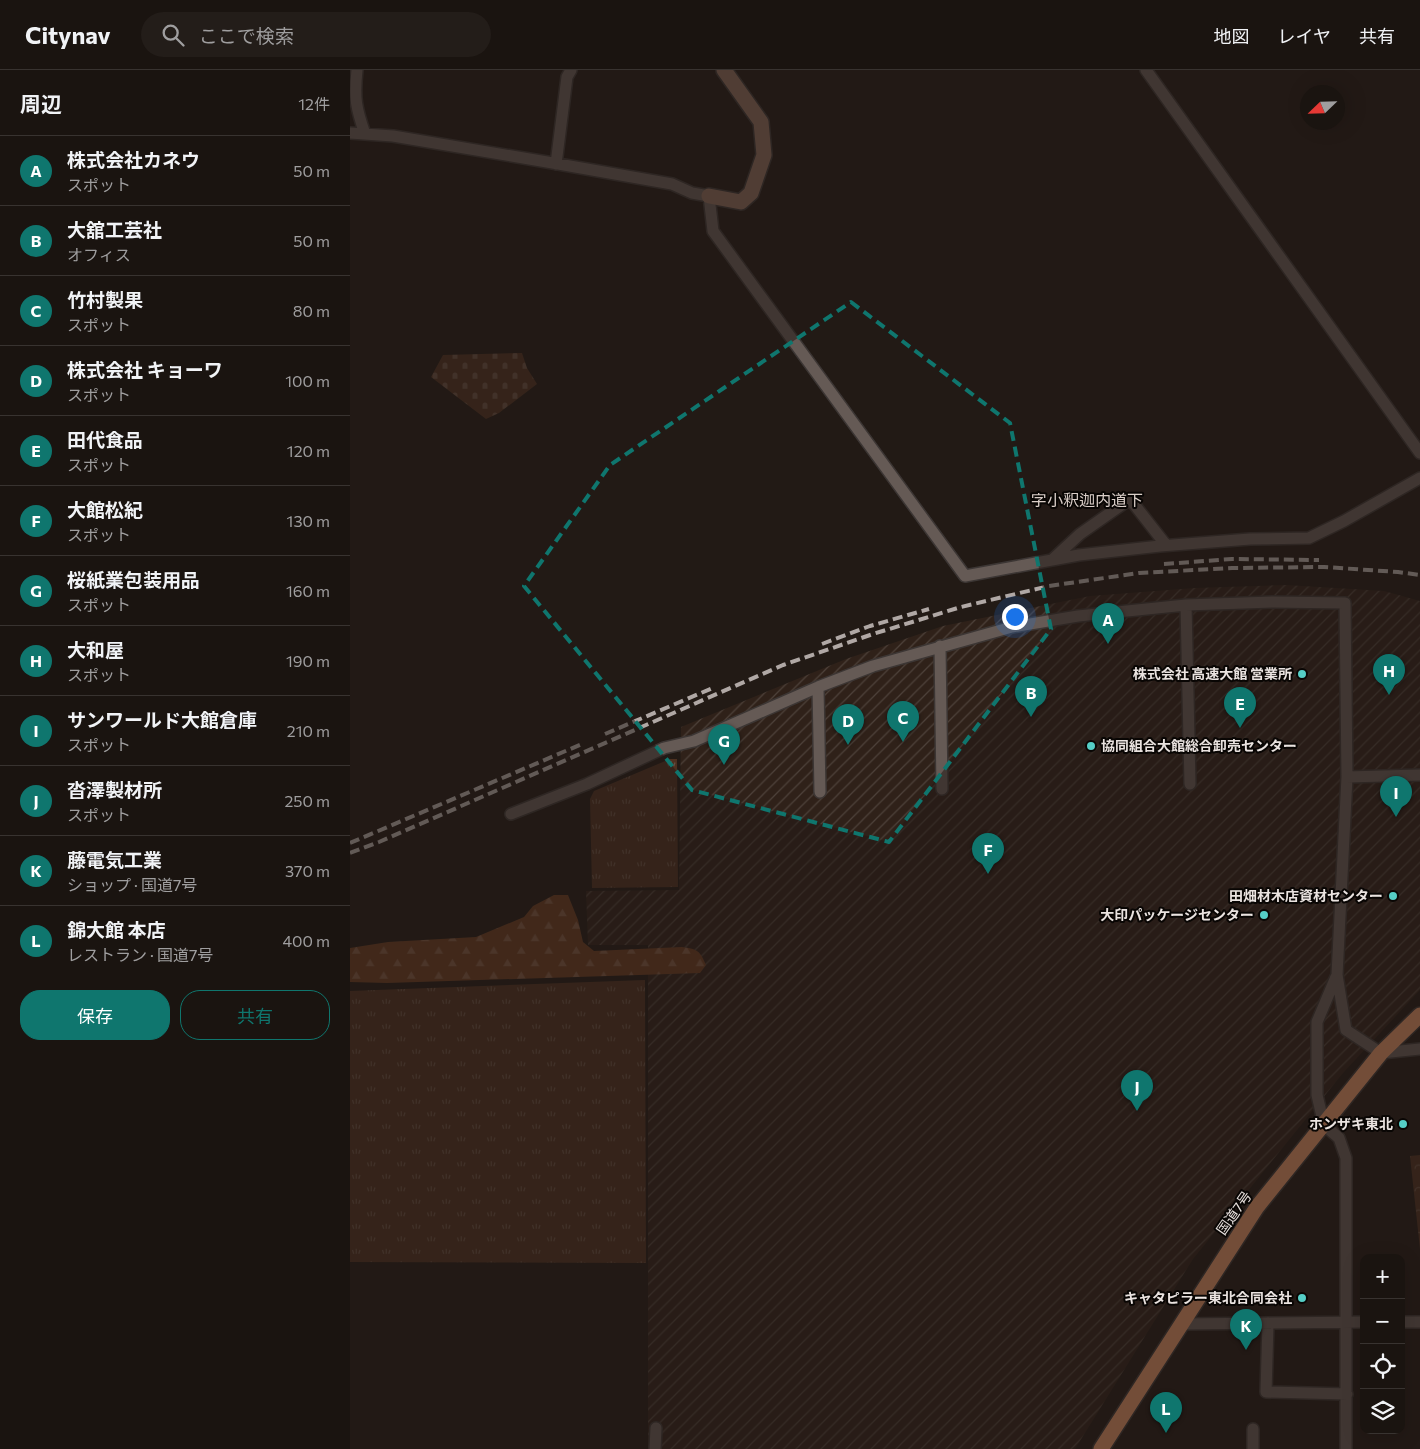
<!DOCTYPE html>
<html lang="ja">
<meta charset="utf-8">
<style>
:root{--surface:#1a1410;--page:#231d19;--text:#f1f3f6;--muted:#9f9e9f;--line:#383330;--accent:#0f766e}
body{margin:0;font-family:Commissioner,"Noto Sans JP",sans-serif;background:var(--page);color:var(--text)}
.controls{position:absolute;right:15px;bottom:15px;display:grid;overflow:hidden;border-radius:10px;box-shadow:0 5px 20px #0002}
.controls button{width:45px;height:45px;display:grid;place-items:center;padding:0;border:0;border-bottom:1px solid var(--line);background:var(--surface);color:var(--text);font:25px sans-serif}
.compass{position:absolute;left:950px;top:15px;width:45px;height:45px;border-radius:50%;background:var(--surface);box-shadow:0 5px 20px #0002;rotate:247deg}
.you{position:absolute;left:664px;top:546px;width:18px;height:18px;margin:-12px;border:4px solid #fff;border-radius:50%;background:#1a73e8;box-shadow:0 0 0 8px #1a73e833}
.badge{display:grid;place-items:center;width:32px;height:32px;border-radius:50%;background:var(--accent);color:#fff;font-size:16px;font-weight:700}
.pin{position:absolute;translate:-50% -41px;filter:drop-shadow(0 1px 2px #0008)}
.pin::after{content:'';position:absolute;top:26px;width:18px;height:15px;background:inherit;clip-path:polygon(0 0,100% 0,50% 100%)}
.list{margin:0;padding:0;list-style:none}
h2{display:flex;justify-content:space-between;align-items:center;height:65px;margin:0;padding:0 20px;font-size:21px}
h2 small{font-size:16px;font-weight:400;color:var(--muted)}
.list li{display:grid;grid-template-columns:32px 1fr auto;gap:15px;align-items:center;box-sizing:border-box;height:70px;padding:0 20px;border-top:1px solid var(--line)}
.list b{display:block;font-size:19px;white-space:nowrap}
.list p{margin:0;font-size:16px;white-space:nowrap;color:var(--muted)}
.list em{font-size:16px;font-style:normal;color:var(--muted)}
.actions{display:flex;gap:10px;padding:15px 20px}
.actions a{flex:1;padding:11px 0;border:1px solid var(--accent);border-radius:20px;text-align:center;font-size:18px;color:var(--accent)}
.actions .main{background:var(--accent);color:#fff}
.icon{flex:none;width:28px;height:28px;fill:none;stroke:currentColor;stroke-width:2;stroke-linecap:round;stroke-linejoin:round}
.map{position:relative;flex:none;width:1070px;height:1379px;overflow:hidden}
header{display:flex;align-items:center;gap:30px;box-sizing:border-box;height:70px;padding:0 25px;background:var(--surface);border-bottom:1px solid var(--line)}
header strong{font-size:24px}
nav{display:flex;gap:28px;margin-inline-start:auto;font-size:18px}
.search{width:350px;height:45px;background:var(--page);display:flex;align-items:center;gap:12px;box-sizing:border-box;padding:0 18px;border-radius:28px;color:var(--muted);font-size:19px}
main{display:flex}
aside{flex:1;background:var(--surface)}
.map>svg:first-child{display:block}
.industrial{fill:url(#industrial-furrows)}
.grass{fill:url(#grass-tufts)}
.forest{fill:url(#forest-firs)}
.cemetery{fill:url(#cemetery-stones)}
.park{fill:url(#park-crowns)}
.lines{fill:none;stroke-linecap:round;stroke-linejoin:round}
.street-casing{stroke:#3c3634;stroke-width:14}
.secondary-casing{stroke:#3c3634;stroke-width:18}
.highway-casing{stroke:#3c3634;stroke-width:18}
.street{stroke:#655a55;stroke-width:11}
.secondary{stroke:#876959;stroke-width:15}
.highway{stroke:#d58d63;stroke-width:15}
.rail{stroke:#b0a8a5;stroke-width:4;stroke-dasharray:10 5;stroke-linecap:butt}
.marked{fill:none;stroke:#0f766e;stroke-width:4;stroke-dasharray:10 6;stroke-linejoin:round}
.poi-dot{fill:#55cec6;stroke:#090604;stroke-width:2}
.labels{text-anchor:middle;stroke-width:4;stroke-linejoin:round;paint-order:stroke}
.poi-label{font-size:14px;font-weight:bold;fill:#eae3e0;stroke:#090604;text-anchor:end}
.street-label{font-size:14px;fill:#eae3e0;stroke:#090604}
.quarter-label{font-size:16px;fill:#dacec8;stroke:#090604}
</style>
<header>
<strong>Citynav</strong>
<div class="search"><svg class="icon" aria-label="search" viewBox="0 0 24 24"><circle cx="10" cy="10" r="6"/><path d="M15 15l6 6"/></svg>ここで検索</div>
<nav><a>地図</a><a>レイヤ</a><a>共有</a></nav>
</header>
<main>
<aside>
<h2>周辺<small>12件</small></h2>
<ul class="list">
<li><span class="badge">A</span><div><b>株式会社カネウ</b><p>スポット</p></div><em>50 m</em></li>
<li><span class="badge">B</span><div><b>大舘工芸社</b><p>オフィス</p></div><em>50 m</em></li>
<li><span class="badge">C</span><div><b>竹村製果</b><p>スポット</p></div><em>80 m</em></li>
<li><span class="badge">D</span><div><b>株式会社 キョーワ</b><p>スポット</p></div><em>100 m</em></li>
<li><span class="badge">E</span><div><b>田代食品</b><p>スポット</p></div><em>120 m</em></li>
<li><span class="badge">F</span><div><b>大館松紀</b><p>スポット</p></div><em>130 m</em></li>
<li><span class="badge">G</span><div><b>桜紙業包装用品</b><p>スポット</p></div><em>160 m</em></li>
<li><span class="badge">H</span><div><b>大和屋</b><p>スポット</p></div><em>190 m</em></li>
<li><span class="badge">I</span><div><b>サンワールド大館倉庫</b><p>スポット</p></div><em>210 m</em></li>
<li><span class="badge">J</span><div><b>沓澤製材所</b><p>スポット</p></div><em>250 m</em></li>
<li><span class="badge">K</span><div><b>藤電気工業</b><p>ショップ · 国道7号</p></div><em>370 m</em></li>
<li><span class="badge">L</span><div><b>錦大館 本店</b><p>レストラン · 国道7号</p></div><em>400 m</em></li>
</ul>
<div class="actions"><a class="main">保存</a><a>共有</a></div>
</aside>
<div class="map">
<svg width="1070" height="1379" viewBox="0 0 1070 1379">
<defs>
<pattern id="industrial-furrows" width="10" height="10" patternUnits="userSpaceOnUse" patternTransform="scale(1.25)"><rect width="10" height="10" fill="#2f2119"/><path d="M-1 1l2-2M0 10L10 0M9 11l2-2" fill="none" stroke="#4d413a"/></pattern>
<pattern id="grass-tufts" width="24" height="20" patternUnits="userSpaceOnUse" patternTransform="scale(1.25)"><rect width="24" height="20" fill="#4c3020"/><path d="M3 7l-1-3M5 7V3M7 7l1-3M15 17l-1-3M17 17v-4M19 17l1-3" fill="none" stroke="#664e40"/></pattern>
<pattern id="forest-firs" width="22" height="20" patternUnits="userSpaceOnUse" patternTransform="scale(1.25)"><rect width="22" height="20" fill="#663b21"/><path d="M5 1l3.5 6h-7zM16 11l3.5 6h-7z" fill="#7c5741"/></pattern>
<pattern id="cemetery-stones" width="16" height="16" patternUnits="userSpaceOnUse" patternTransform="scale(1.25)"><rect width="16" height="16" fill="#4c3020"/><path d="M2 7V4a2 2 0 0 1 4 0v3zM10 15v-3a2 2 0 0 1 4 0v3z" fill="#664e40"/></pattern>
<pattern id="park-crowns" width="20" height="18" patternUnits="userSpaceOnUse" patternTransform="scale(1.25)"><rect width="20" height="18" fill="#4c3020"/><path d="M2 6a3 3 0 1 1 6 0M12 15a3 3 0 1 1 6 0" fill="none" stroke="#664e40"/></pattern>
</defs>
<rect width="100%" height="100%" fill="#221a15"/>
<path class="industrial" d="M936 515 1034 521 1070 531V920L993 1003 843 1189 725 1379H298V875H238L236 821 329 820 331 657 496 589 593 556 740 526 845 518Z"/>
<path class="grass" d="M320 689H327L328 817 242 818 240 729 244 721Z
M295 910 296 1193 0 1192V921Z"/>
<path class="forest" d="M204 825H218L228 850 233 872 244 881 332 877C348 879 350 881 356 895L350 903 37 913 0 912V878L38 872 126 867 174 847 183 836Z"/>
<path class="cemetery" d="M172 283 177 298 187 314 149 343 136 349 81 307 93 285Z"/>
<path class="park" d="M1070 1085V1179L1060 1086Z"/>
<g class="lines">
<defs>
<path id="street" d="M7 0C4 28 6 38 15 64
M796 0 1070 383
M0 63 43 66 197 92 322 114 342 123 359 126 363 161 615 506 729 485 810 476 900 469 959 468 994 451 1070 408
M206 94 217 7 221 0
M702 490 730 464 780 429 816 475
M836 535 840 714
M590 576 592 719
M468 617 470 722
M997 707 1070 705
M161 744 237 714 314 678 344 671 468 617 523 596 662 557 728 546 836 535 923 532 995 533 997 707 987 905 996 960 1031 983 1070 979
M986 907 967 952V1025L974 1055 989 1068 996 1088V1379
M1051 1252H1070
M918 1253 916 1322 997 1324
M833 1254 1014 1252
M305 1379 306 1358
M903 1379V1359"/>
<path id="secondary" d="M359 126 391 132 401 123 414 85 411 52 374 0"/>
<path id="highway" d="M751 1379 907 1137 1031 983 1070 945"/>
</defs>
<use href="#street" class="street-casing"/>
<use href="#secondary" class="secondary-casing"/>
<use href="#highway" class="highway-casing"/>
<use href="#street" class="street"/>
<use href="#secondary" class="secondary"/>
<use href="#highway" class="highway"/>
<path class="rail" d="M814 494 882 489 969 490
M472 574 520 556 579 539
M255 664 365 617
M0 773 232 674
M0 783 29 772 433 595 523 564 611 537 699 516 789 503 882 498 974 497 1048 502 1070 505"/>
</g>
<path d="M0 0H1070V1379H0ZM501 232 660 353 701 559 539 772 342 720 174 516 260 395Z" fill="#221a15" fill-opacity=".55" fill-rule="evenodd"/>
<path class="marked" d="M501 232 660 353 701 559 539 772 342 720 174 516 260 395Z"/>
<g class="poi-dot">
<circle cx="952" cy="604" r="5"/>
<circle cx="741" cy="676" r="5"/>
<circle cx="1043" cy="826" r="5"/>
<circle cx="914" cy="845" r="5"/>
<circle cx="1053" cy="1054" r="5"/>
<circle cx="952" cy="1228" r="5"/>
</g>
<g class="labels">
<g class="poi-label">
<text x="942" y="609">株式会社 高速大館 営業所</text>
<text x="751" y="681" text-anchor="start">協同組合大館総合卸売センター</text>
<text x="1033" y="831">田畑材木店資材センター</text>
<text x="904" y="850">大印パッケージセンター</text>
<text x="1043" y="1059">ホンザキ東北</text>
<text x="942" y="1233">キャタピラー東北合同会社</text>
</g>
<g class="street-label">
<text transform="translate(884 1143) rotate(-55)" y="5">国道7号</text>
</g>
<g class="quarter-label">
<text x="737" y="436">字小釈迦内道下</text>
</g>
</g>
</svg>
<div class="controls">
<button>+</button>
<button>−</button>
<button><svg class="icon" aria-label="locate" viewBox="0 0 24 24"><circle cx="12" cy="12" r="6"/><path d="M12 2v4M12 18v4M2 12h4M18 12h4"/></svg></button>
<button><svg class="icon" aria-label="layers" viewBox="0 0 24 24"><path d="M12 4l9 5-9 5-9-5zM3 14l9 5 9-5"/></svg></button>
</div>
<svg class="compass" viewBox="-18 -18 36 36"><path d="M0-13l5 13h-10z" fill="#e53935"/><path d="M0 13l5-13h-10z" fill="#9f9e9f"/></svg>
<div class="you"></div>
<div class="pin badge" style="left:758px;top:574px">A</div>
<div class="pin badge" style="left:681px;top:647px">B</div>
<div class="pin badge" style="left:553px;top:672px">C</div>
<div class="pin badge" style="left:498px;top:675px">D</div>
<div class="pin badge" style="left:890px;top:658px">E</div>
<div class="pin badge" style="left:638px;top:804px">F</div>
<div class="pin badge" style="left:374px;top:695px">G</div>
<div class="pin badge" style="left:1039px;top:625px">H</div>
<div class="pin badge" style="left:1046px;top:747px">I</div>
<div class="pin badge" style="left:787px;top:1041px">J</div>
<div class="pin badge" style="left:896px;top:1280px">K</div>
<div class="pin badge" style="left:816px;top:1363px">L</div>
</div>
</main>
